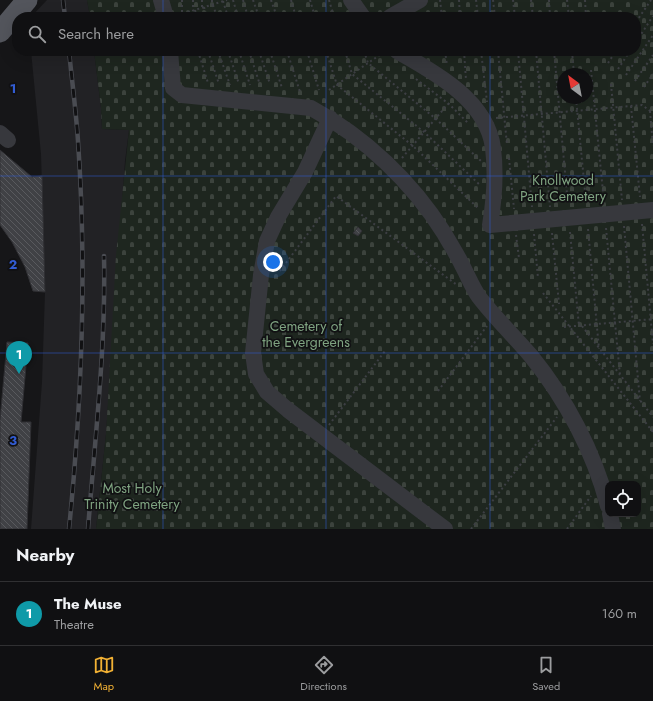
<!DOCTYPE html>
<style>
:root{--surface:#101012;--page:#19191b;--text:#f1f3f6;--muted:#9c9d9f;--line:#303032;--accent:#f2b134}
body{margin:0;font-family:Jost,sans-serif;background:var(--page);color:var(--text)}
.controls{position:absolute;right:12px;bottom:12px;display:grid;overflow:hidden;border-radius:8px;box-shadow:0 4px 16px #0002}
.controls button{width:36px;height:36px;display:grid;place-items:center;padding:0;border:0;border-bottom:1px solid var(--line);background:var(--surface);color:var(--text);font:20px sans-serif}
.compass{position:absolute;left:557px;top:68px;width:36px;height:36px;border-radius:50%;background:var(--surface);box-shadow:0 4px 16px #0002;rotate:328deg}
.you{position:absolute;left:273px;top:262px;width:14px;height:14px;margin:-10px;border:3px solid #fff;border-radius:50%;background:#1a73e8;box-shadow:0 0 0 6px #1a73e833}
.badge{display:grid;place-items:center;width:26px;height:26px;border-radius:50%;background:var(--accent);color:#fff;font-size:13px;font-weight:700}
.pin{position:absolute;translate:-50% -33px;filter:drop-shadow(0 1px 2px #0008)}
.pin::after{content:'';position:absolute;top:21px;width:14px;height:12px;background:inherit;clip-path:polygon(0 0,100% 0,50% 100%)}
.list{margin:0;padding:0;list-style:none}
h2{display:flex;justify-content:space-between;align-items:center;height:52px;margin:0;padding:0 16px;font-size:17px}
h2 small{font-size:13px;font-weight:400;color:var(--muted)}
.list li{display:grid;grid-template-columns:26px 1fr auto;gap:12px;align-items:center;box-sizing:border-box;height:64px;padding:0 16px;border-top:1px solid var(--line)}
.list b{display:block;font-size:15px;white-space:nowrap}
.list p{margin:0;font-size:13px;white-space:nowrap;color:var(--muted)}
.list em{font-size:13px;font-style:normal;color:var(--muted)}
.icon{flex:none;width:22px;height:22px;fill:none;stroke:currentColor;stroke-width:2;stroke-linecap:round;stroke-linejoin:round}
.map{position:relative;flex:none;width:653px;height:529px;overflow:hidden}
.search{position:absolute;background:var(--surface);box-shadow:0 4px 16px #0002;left:12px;right:12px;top:12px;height:44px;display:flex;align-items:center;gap:10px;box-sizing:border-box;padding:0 14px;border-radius:16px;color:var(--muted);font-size:15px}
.sheet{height:116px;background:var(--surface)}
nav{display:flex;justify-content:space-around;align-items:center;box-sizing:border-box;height:56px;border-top:1px solid var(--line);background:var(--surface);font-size:11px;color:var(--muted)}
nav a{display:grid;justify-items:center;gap:2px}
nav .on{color:var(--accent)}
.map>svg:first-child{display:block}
.built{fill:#222225}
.cemetery{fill:url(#cemetery-stones);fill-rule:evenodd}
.building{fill:url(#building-back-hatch);stroke:#303034}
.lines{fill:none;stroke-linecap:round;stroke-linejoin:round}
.path{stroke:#3d3f44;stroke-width:2;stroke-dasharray:2 3;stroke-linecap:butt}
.minor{stroke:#37383d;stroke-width:16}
.major{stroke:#53555c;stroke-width:21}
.rail-casing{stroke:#4a4c52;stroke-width:4.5}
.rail{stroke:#111113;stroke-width:3;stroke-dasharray:9;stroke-linecap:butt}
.grid{fill:none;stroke:#325cd3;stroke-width:1;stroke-opacity:0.55}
.labels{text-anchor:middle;stroke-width:3.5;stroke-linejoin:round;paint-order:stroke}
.park-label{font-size:14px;fill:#7fa381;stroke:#111113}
.grid-label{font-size:13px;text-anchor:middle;font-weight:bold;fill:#325cd3;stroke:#111113;stroke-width:3.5;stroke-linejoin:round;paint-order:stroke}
</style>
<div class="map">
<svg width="653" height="529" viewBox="0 0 653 529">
<defs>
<pattern id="cemetery-stones" width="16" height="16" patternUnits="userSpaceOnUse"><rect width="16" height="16" fill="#1e261f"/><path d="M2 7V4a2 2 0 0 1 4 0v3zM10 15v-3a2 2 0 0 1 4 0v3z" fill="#3c433d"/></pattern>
<pattern id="building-back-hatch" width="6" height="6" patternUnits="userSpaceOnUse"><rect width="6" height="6" fill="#404145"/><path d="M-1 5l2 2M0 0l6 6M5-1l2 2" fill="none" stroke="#595a5e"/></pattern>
</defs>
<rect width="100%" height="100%" fill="#161618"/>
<path class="built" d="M47 0H87L90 17H31Z
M31 51H94L101 108 102 129 129 130 125 161 106 434 96 529H31L42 382 45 292 41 154Z"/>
<path class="cemetery" d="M87 0H653V529H96L106 434 116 255 129 130 102 129 101 108 94 51H636V17H90ZM563 74H587V98H563ZM608 484H638V514H608Z"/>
<path class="building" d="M0 150 32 177 42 176 45 292 33 291 25 267 12 242 0 225Z
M358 227 362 231 358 236 353 233Z
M7 342 28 343 21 422H31L27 529H0V420Z"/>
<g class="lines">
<path class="path" d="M182 0V14L227 0
M193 0V11
M202 0V8
M212 0V5
M233 0 238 17
M243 0 248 17
M253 0 259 17
M271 0 277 17
M291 0 296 17
M310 0 315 17
M329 0 334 17
M440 0 442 17
M459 0 460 17
M476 0 478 17
M493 0 495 17
M513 0 515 17
M531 0 533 17
M549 0 550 17
M567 0 569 17
M585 0 586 17
M223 1 228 17
M213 5 217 17
M204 7 207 17
M195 10 197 17
M636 22 651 0
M636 42 653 16
M198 51 208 83
M208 51 219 84
M218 51 230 85
M228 51 239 84
M239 51 250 85
M249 51 260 85
M259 51 270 84
M270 51 282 88
M287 51 300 92
M307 51 319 90
M326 51 337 85 413 146 479 209
M345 51 352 74 424 132 481 186
M364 51 368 63 436 119 481 161
M445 51 447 65
M464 51 466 80
M481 51 487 102
M498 51 507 145
M518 51 532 207
M536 51 550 207
M554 51 568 205
M572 51 574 74
M430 54 469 51
M608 63 616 51
M618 69 630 51
M591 70 604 202
M626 75 653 35
M416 79 449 104 469 124
M635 81 653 55
M611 84 622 200
M644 87 653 74
M329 90 384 52
M576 98 586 202
M631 106 640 197
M650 111 653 146
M496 118 642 105 653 113
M402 158 448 104
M509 158 514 209
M642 224 653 344
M624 226 640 401
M606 228 620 375
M588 229 599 349
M570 232 579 326
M552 233 559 304
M534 234 538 278
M516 235 519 258
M280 271 336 196 457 285
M543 293 653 432
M582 326 653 417
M564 327 653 319
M438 391 487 326
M329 425 385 351
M471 529 557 417
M567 529 591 496"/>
<path class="minor" d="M161 0 166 17
M351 0 363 17
M390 17 420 0
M170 51 173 88 182 95 311 108C365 137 412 182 444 233 450 244 457 254 462 265 468 276 472 287 479 297 495 318 514 336 531 356 566 399 594 452 608 506
M397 51C434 72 487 100 493 148 496 172 494 201 490 225L653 210
M330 118 305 172 278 217 267 241 261 275 253 353 256 374 267 392 288 410 445 529
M0 133 8 140
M610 514 613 529"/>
<path class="major" d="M0 32 27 0"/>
<defs>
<path id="rail" d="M63 0 65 17
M69 529C82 400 87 271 78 141 76 111 72 81 69 51
M88 529C95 438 106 347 104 256"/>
</defs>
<use href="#rail" class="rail-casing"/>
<use href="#rail" class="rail"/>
</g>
<path class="grid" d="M163 0V17M326 0V17M490 0V17M163 51V529M326 51V529M490 51V529M0 176H653M0 353H653"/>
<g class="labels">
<g class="park-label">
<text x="563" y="185">Knollwood<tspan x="563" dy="16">Park Cemetery</tspan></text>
<text x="306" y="331">Cemetery of<tspan x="306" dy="16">the Evergreens</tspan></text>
<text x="132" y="493">Most Holy<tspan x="132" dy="16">Trinity Cemetery</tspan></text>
</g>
</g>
<g class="grid-label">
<text x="13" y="93">1</text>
<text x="13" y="269">2</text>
<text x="13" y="445">3</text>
</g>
</svg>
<div class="controls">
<button><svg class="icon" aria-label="locate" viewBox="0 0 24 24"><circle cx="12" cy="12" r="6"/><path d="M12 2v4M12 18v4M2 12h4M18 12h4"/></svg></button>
</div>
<svg class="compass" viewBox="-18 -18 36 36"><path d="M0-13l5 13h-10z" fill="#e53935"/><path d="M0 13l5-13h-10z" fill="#9c9d9f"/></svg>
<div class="you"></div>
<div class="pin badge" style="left:19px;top:374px;background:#0f9aa8">1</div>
<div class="search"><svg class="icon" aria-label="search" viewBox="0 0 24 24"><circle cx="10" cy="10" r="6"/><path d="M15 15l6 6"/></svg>Search here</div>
</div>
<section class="sheet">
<h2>Nearby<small></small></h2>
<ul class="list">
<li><span class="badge" style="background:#0f9aa8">1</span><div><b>The Muse</b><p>Theatre</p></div><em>160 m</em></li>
</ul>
</section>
<nav>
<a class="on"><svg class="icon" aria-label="map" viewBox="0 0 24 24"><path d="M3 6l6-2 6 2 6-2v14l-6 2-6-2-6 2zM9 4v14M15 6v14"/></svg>Map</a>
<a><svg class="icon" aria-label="directions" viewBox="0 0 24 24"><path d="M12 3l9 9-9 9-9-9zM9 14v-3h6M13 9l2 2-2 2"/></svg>Directions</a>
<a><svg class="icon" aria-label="saved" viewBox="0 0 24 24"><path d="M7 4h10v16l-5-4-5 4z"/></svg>Saved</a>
</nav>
